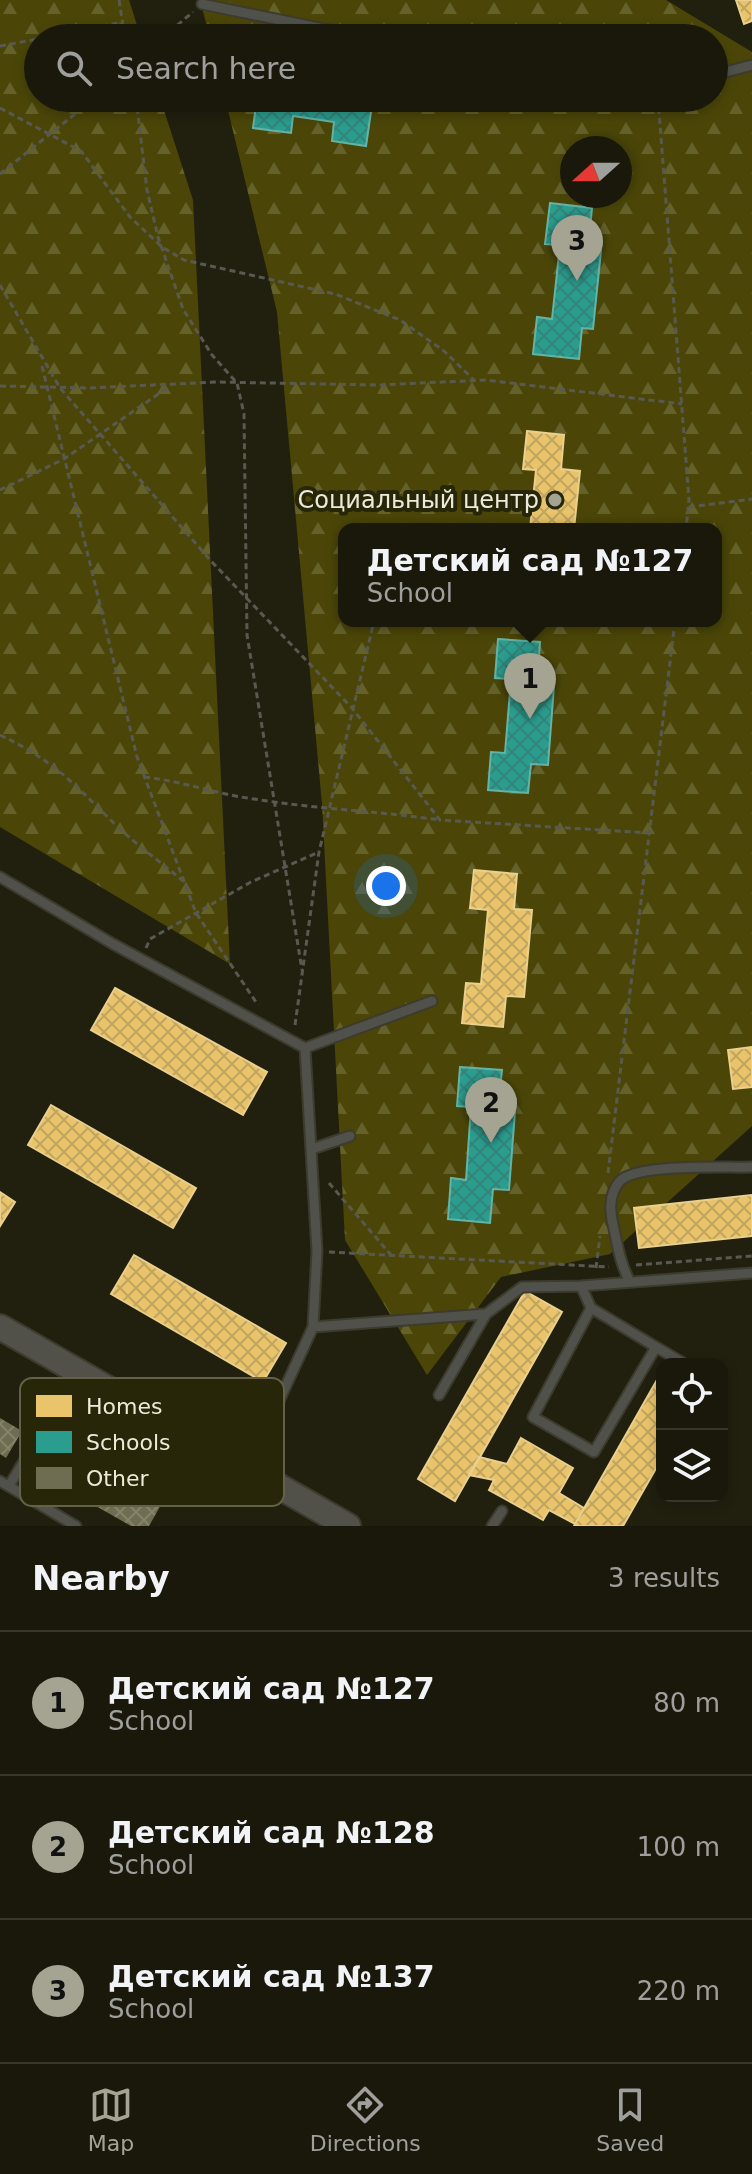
<!DOCTYPE html>
<meta charset="utf-8">
<style>
:root{--surface:#19180b;--page:#262519;--text:#f1f3f6;--muted:#9fa09d;--line:#37372c;--accent:#a5a493}
body{margin:0;font-family:"DejaVu Sans",sans-serif;background:var(--page);color:var(--text)}
.controls{position:absolute;right:24px;bottom:24px;display:grid;overflow:hidden;border-radius:16px;box-shadow:0 4px 12px #0003}
.controls button{width:72px;height:72px;display:grid;place-items:center;padding:0;border:0;border-bottom:2px solid var(--line);background:var(--surface);color:var(--text);font:40px sans-serif}
.compass{position:absolute;left:560px;top:136px;width:72px;height:72px;border-radius:50%;background:var(--surface);box-shadow:0 4px 12px #0003;rotate:249deg}
.you{position:absolute;left:386px;top:886px;width:28px;height:28px;margin:-20px;border:6px solid #fff;border-radius:50%;background:#1a73e8;box-shadow:0 0 0 12px #1a73e833}
.badge{display:grid;place-items:center;width:52px;height:52px;border-radius:50%;background:var(--accent);color:#111;font-size:26px;font-weight:700}
.pin{position:absolute;translate:-50% -66px;filter:drop-shadow(0 2px 4px #0008)}
.pin::after{content:'';position:absolute;top:42px;width:28px;height:24px;background:inherit;clip-path:polygon(0 0,100% 0,50% 100%)}
.popup{position:absolute;left:338px;top:523px;width:384px;height:104px;box-sizing:border-box;display:grid;place-content:center;border-radius:16px;background:var(--surface);filter:drop-shadow(0 2px 6px #0005);font-size:26px;white-space:nowrap;color:var(--muted)}
.popup b{font-size:30px;color:var(--text)}
.popup::after{content:'';position:absolute;left:50%;top:100%;margin-left:-16px;border:16px solid transparent;border-top-color:var(--surface)}
.list{margin:0;padding:0;list-style:none}
h2{display:flex;justify-content:space-between;align-items:center;height:104px;margin:0;padding:0 32px;font-size:34px}
h2 small{font-size:26px;font-weight:400;color:var(--muted)}
.list li{display:grid;grid-template-columns:52px 1fr auto;gap:24px;align-items:center;box-sizing:border-box;height:144px;padding:0 32px;border-top:2px solid var(--line)}
.list b{display:block;font-size:30px;white-space:nowrap}
.list p{margin:0;font-size:26px;white-space:nowrap;color:var(--muted)}
.list em{font-size:26px;font-style:normal;color:var(--muted)}
.icon{flex:none;width:44px;height:44px;fill:none;stroke:currentColor;stroke-width:2;stroke-linecap:round;stroke-linejoin:round}
.map{position:relative;flex:none;width:752px;height:1526px;overflow:hidden}
.search{position:absolute;background:var(--surface);box-shadow:0 4px 12px #0003;left:24px;right:24px;top:24px;height:88px;display:flex;align-items:center;gap:20px;box-sizing:border-box;padding:0 28px;border-radius:44px;color:var(--muted);font-size:30px}
.sheet{height:536px;background:var(--surface)}
nav{display:flex;justify-content:space-around;align-items:center;box-sizing:border-box;height:112px;border-top:2px solid var(--line);background:var(--surface);font-size:22px;color:var(--muted)}
nav a{display:grid;justify-items:center;gap:4px}
nav .on{color:var(--accent)}
.map>svg:first-child{display:block}
.forest{fill:url(#forest-firs);fill-rule:evenodd}
.homes{fill:url(#homes-cross-hatch);stroke:#ead08c;stroke-width:2}
.schools{fill:url(#schools-cross-hatch);stroke:#64b4a6;stroke-width:2}
.building{fill:url(#building-cross-hatch)}
.lines{fill:none;stroke-linecap:round;stroke-linejoin:round}
.lane-casing{stroke:#3c3b2d;stroke-width:13}
.secondary-casing{stroke:#3c3b2d;stroke-width:28}
.path{stroke:#595951;stroke-width:3;stroke-dasharray:6 4;stroke-linecap:butt}
.lane{stroke:#51514b;stroke-width:9}
.secondary{stroke:#51514a;stroke-width:24}
.poi-dot{fill:#a5a493;stroke:#282608;stroke-width:3}
.labels{text-anchor:middle;stroke-width:8;stroke-linejoin:round;paint-order:stroke}
.poi-label{font-size:24px;fill:#ecebda;stroke:#282608;text-anchor:end}
.key{fill:#282608;stroke:#636147;stroke-width:2}
.key-label{font-size:22px;fill:#ecebda}
</style>
<div class="map">
<svg width="752" height="1526" viewBox="0 0 752 1526">
<defs>
<pattern id="forest-firs" width="22" height="20" patternUnits="userSpaceOnUse" patternTransform="scale(2)"><rect width="22" height="20" fill="#4b4608"/><path d="M5 1l3.5 6h-7zM16 11l3.5 6h-7z" fill="#65612b"/></pattern>
<pattern id="homes-cross-hatch" width="8" height="8" patternUnits="userSpaceOnUse" patternTransform="scale(2)"><rect width="8" height="8" fill="#e9c46a"/><path d="M0 0l8 8M0 8l8-8" fill="none" stroke="#c0a460"/></pattern>
<pattern id="schools-cross-hatch" width="8" height="8" patternUnits="userSpaceOnUse" patternTransform="scale(2)"><rect width="8" height="8" fill="#2a9d8f"/><path d="M0 0l8 8M0 8l8-8" fill="none" stroke="#338378"/></pattern>
<pattern id="building-cross-hatch" width="8" height="8" patternUnits="userSpaceOnUse" patternTransform="scale(2)"><rect width="8" height="8" fill="#6f6d51"/><path d="M0 0l8 8M0 8l8-8" fill="none" stroke="#848269"/></pattern>
</defs>
<rect width="100%" height="100%" fill="#21200f"/>
<path class="forest" d="M0 0H129L141 38H38V98H160L193 200 230 964 0 827Z
M200 0H666L752 52V1126L610 1254 501 1277 427 1375 345 1240 322 804 277 312 225 98H714V38H210ZM572 148H620V196H572ZM344 529H716V621H344Z"/>
<path class="homes" d="M736 0H752V21L744 24Z
M527 431 564 435 561 469 580 471 574 529H530L536 470 523 469Z
M474 870 517 874 514 909 532 910 524 997 506 996 503 1027 462 1023 466 983 481 984 488 910 470 908Z
M115 988 267 1072 243 1115 91 1030Z
M752 1047V1087L733 1089 728 1050Z
M51 1105 196 1188 173 1228 28 1145Z
M0 1192 15 1202 0 1226Z
M752 1195V1236L639 1248 634 1208Z
M134 1255 286 1343 263 1382 111 1294Z
M525 1291 562 1312 455 1501 418 1479Z
M662 1371V1458L623 1526H574Z
M521 1438 573 1468 559 1493 584 1508 575 1524 549 1510 543 1520 489 1490 494 1480 469 1475 479 1457 507 1464Z"/>
<path class="schools" d="M257 98H373L366 146 332 141 334 122 293 116 291 133 253 128Z
M550 203 592 208 589 239 602 241 593 329 582 328 579 359 533 354 537 317 552 319 560 245 545 244Z
M498 639 540 642 537 684 554 686 548 765 531 764 528 793 488 790 491 752 505 753 511 679 495 678Z
M460 1067 502 1070 499 1098 516 1099 509 1190 493 1189 490 1223 448 1219 451 1178 466 1180 471 1107 457 1106Z"/>
<path class="building" d="M0 1418 22 1431 6 1458 0 1454Z
M64 1447 162 1503 149 1526H131L47 1478Z"/>
<g class="lines">
<defs>
<path id="lane" d="M202 4 368 38
M714 75 752 65
M0 877 113 944 305 1048 317 1251 313 1327
M305 1048 432 1001
M312 1149 350 1136
M630 1282C621 1265 618 1249 614 1229 610 1213 608 1196 619 1182 634 1163 725 1168 752 1167
M581 1286 591 1308 533 1417 594 1452 656 1347 591 1308
M656 1347 685 1364
M439 1395 486 1314
M248 1468 313 1327 486 1314 522 1287 581 1286 752 1273
M0 1481 76 1526
M9 1486 77 1373
M492 1526 502 1511"/>
<path id="secondary" d="M0 1327 348 1526"/>
</defs>
<use href="#lane" class="lane-casing"/>
<use href="#secondary" class="secondary-casing"/>
<path class="path" d="M119 0 125 38
M43 38 122 22
M162 38 193 12
M0 46 38 39
M136 98 147 190 158 237 183 309 212 355 237 383 244 414 247 635 302 970
M658 98 689 500 686 529
M0 108 81 151 130 217 162 247 184 260 335 294 400 320 444 351 475 381
M0 174 95 98
M0 285 60 388 211 561 352 708 440 820 649 833
M42 366 137 757 196 913 258 1005
M0 386 90 388 216 382 378 385 486 380 682 404
M0 490 64 459 170 386
M689 507 752 499
M397 529 398 526
M0 735C59 763 76 787 121 830 141 848 163 864 183 881
M144 777C182 781 216 794 254 799 316 809 378 811 440 820
M146 948 150 939 251 882 319 852
M295 1025 319 852 374 621
M608 1173 675 621
M329 1183 391 1255
M329 1252 609 1267
M636 1265 752 1256
M596 1268 600 1236"/>
<use href="#lane" class="lane"/>
<use href="#secondary" class="secondary"/>
</g>
<circle class="poi-dot" cx="555" cy="500" r="8"/>
<g class="labels">
<g class="poi-label">
<text x="539" y="508">Социальный центр</text>
</g>
</g>
<rect x="20" y="1378" width="264" height="128" rx="12" class="key"/>
<rect x="36" y="1395" width="36" height="22" fill="#e9c46a"/>
<rect x="36" y="1431" width="36" height="22" fill="#2a9d8f"/>
<rect x="36" y="1467" width="36" height="22" fill="#6f6d51"/>
<g class="key-label">
<text x="86" y="1414">Homes</text>
<text x="86" y="1450">Schools</text>
<text x="86" y="1486">Other</text>
</g>
</svg>
<div class="controls">
<button><svg class="icon" aria-label="locate" viewBox="0 0 24 24"><circle cx="12" cy="12" r="6"/><path d="M12 2v4M12 18v4M2 12h4M18 12h4"/></svg></button>
<button><svg class="icon" aria-label="layers" viewBox="0 0 24 24"><path d="M12 4l9 5-9 5-9-5zM3 14l9 5 9-5"/></svg></button>
</div>
<svg class="compass" viewBox="-18 -18 36 36"><path d="M0-13l5 13h-10z" fill="#e53935"/><path d="M0 13l5-13h-10z" fill="#9fa09d"/></svg>
<div class="you"></div>
<div class="pin badge" style="left:530px;top:719px">1</div>
<div class="popup"><b>Детский сад №127</b>School</div>
<div class="pin badge" style="left:491px;top:1143px">2</div>
<div class="pin badge" style="left:577px;top:281px">3</div>
<div class="search"><svg class="icon" aria-label="search" viewBox="0 0 24 24"><circle cx="10" cy="10" r="6"/><path d="M15 15l6 6"/></svg>Search here</div>
</div>
<section class="sheet">
<h2>Nearby<small>3 results</small></h2>
<ul class="list">
<li><span class="badge">1</span><div><b>Детский сад №127</b><p>School</p></div><em>80 m</em></li>
<li><span class="badge">2</span><div><b>Детский сад №128</b><p>School</p></div><em>100 m</em></li>
<li><span class="badge">3</span><div><b>Детский сад №137</b><p>School</p></div><em>220 m</em></li>
</ul>
</section>
<nav>
<a class="on"><svg class="icon" aria-label="map" viewBox="0 0 24 24"><path d="M3 6l6-2 6 2 6-2v14l-6 2-6-2-6 2zM9 4v14M15 6v14"/></svg>Map</a>
<a><svg class="icon" aria-label="directions" viewBox="0 0 24 24"><path d="M12 3l9 9-9 9-9-9zM9 14v-3h6M13 9l2 2-2 2"/></svg>Directions</a>
<a><svg class="icon" aria-label="saved" viewBox="0 0 24 24"><path d="M7 4h10v16l-5-4-5 4z"/></svg>Saved</a>
</nav>
